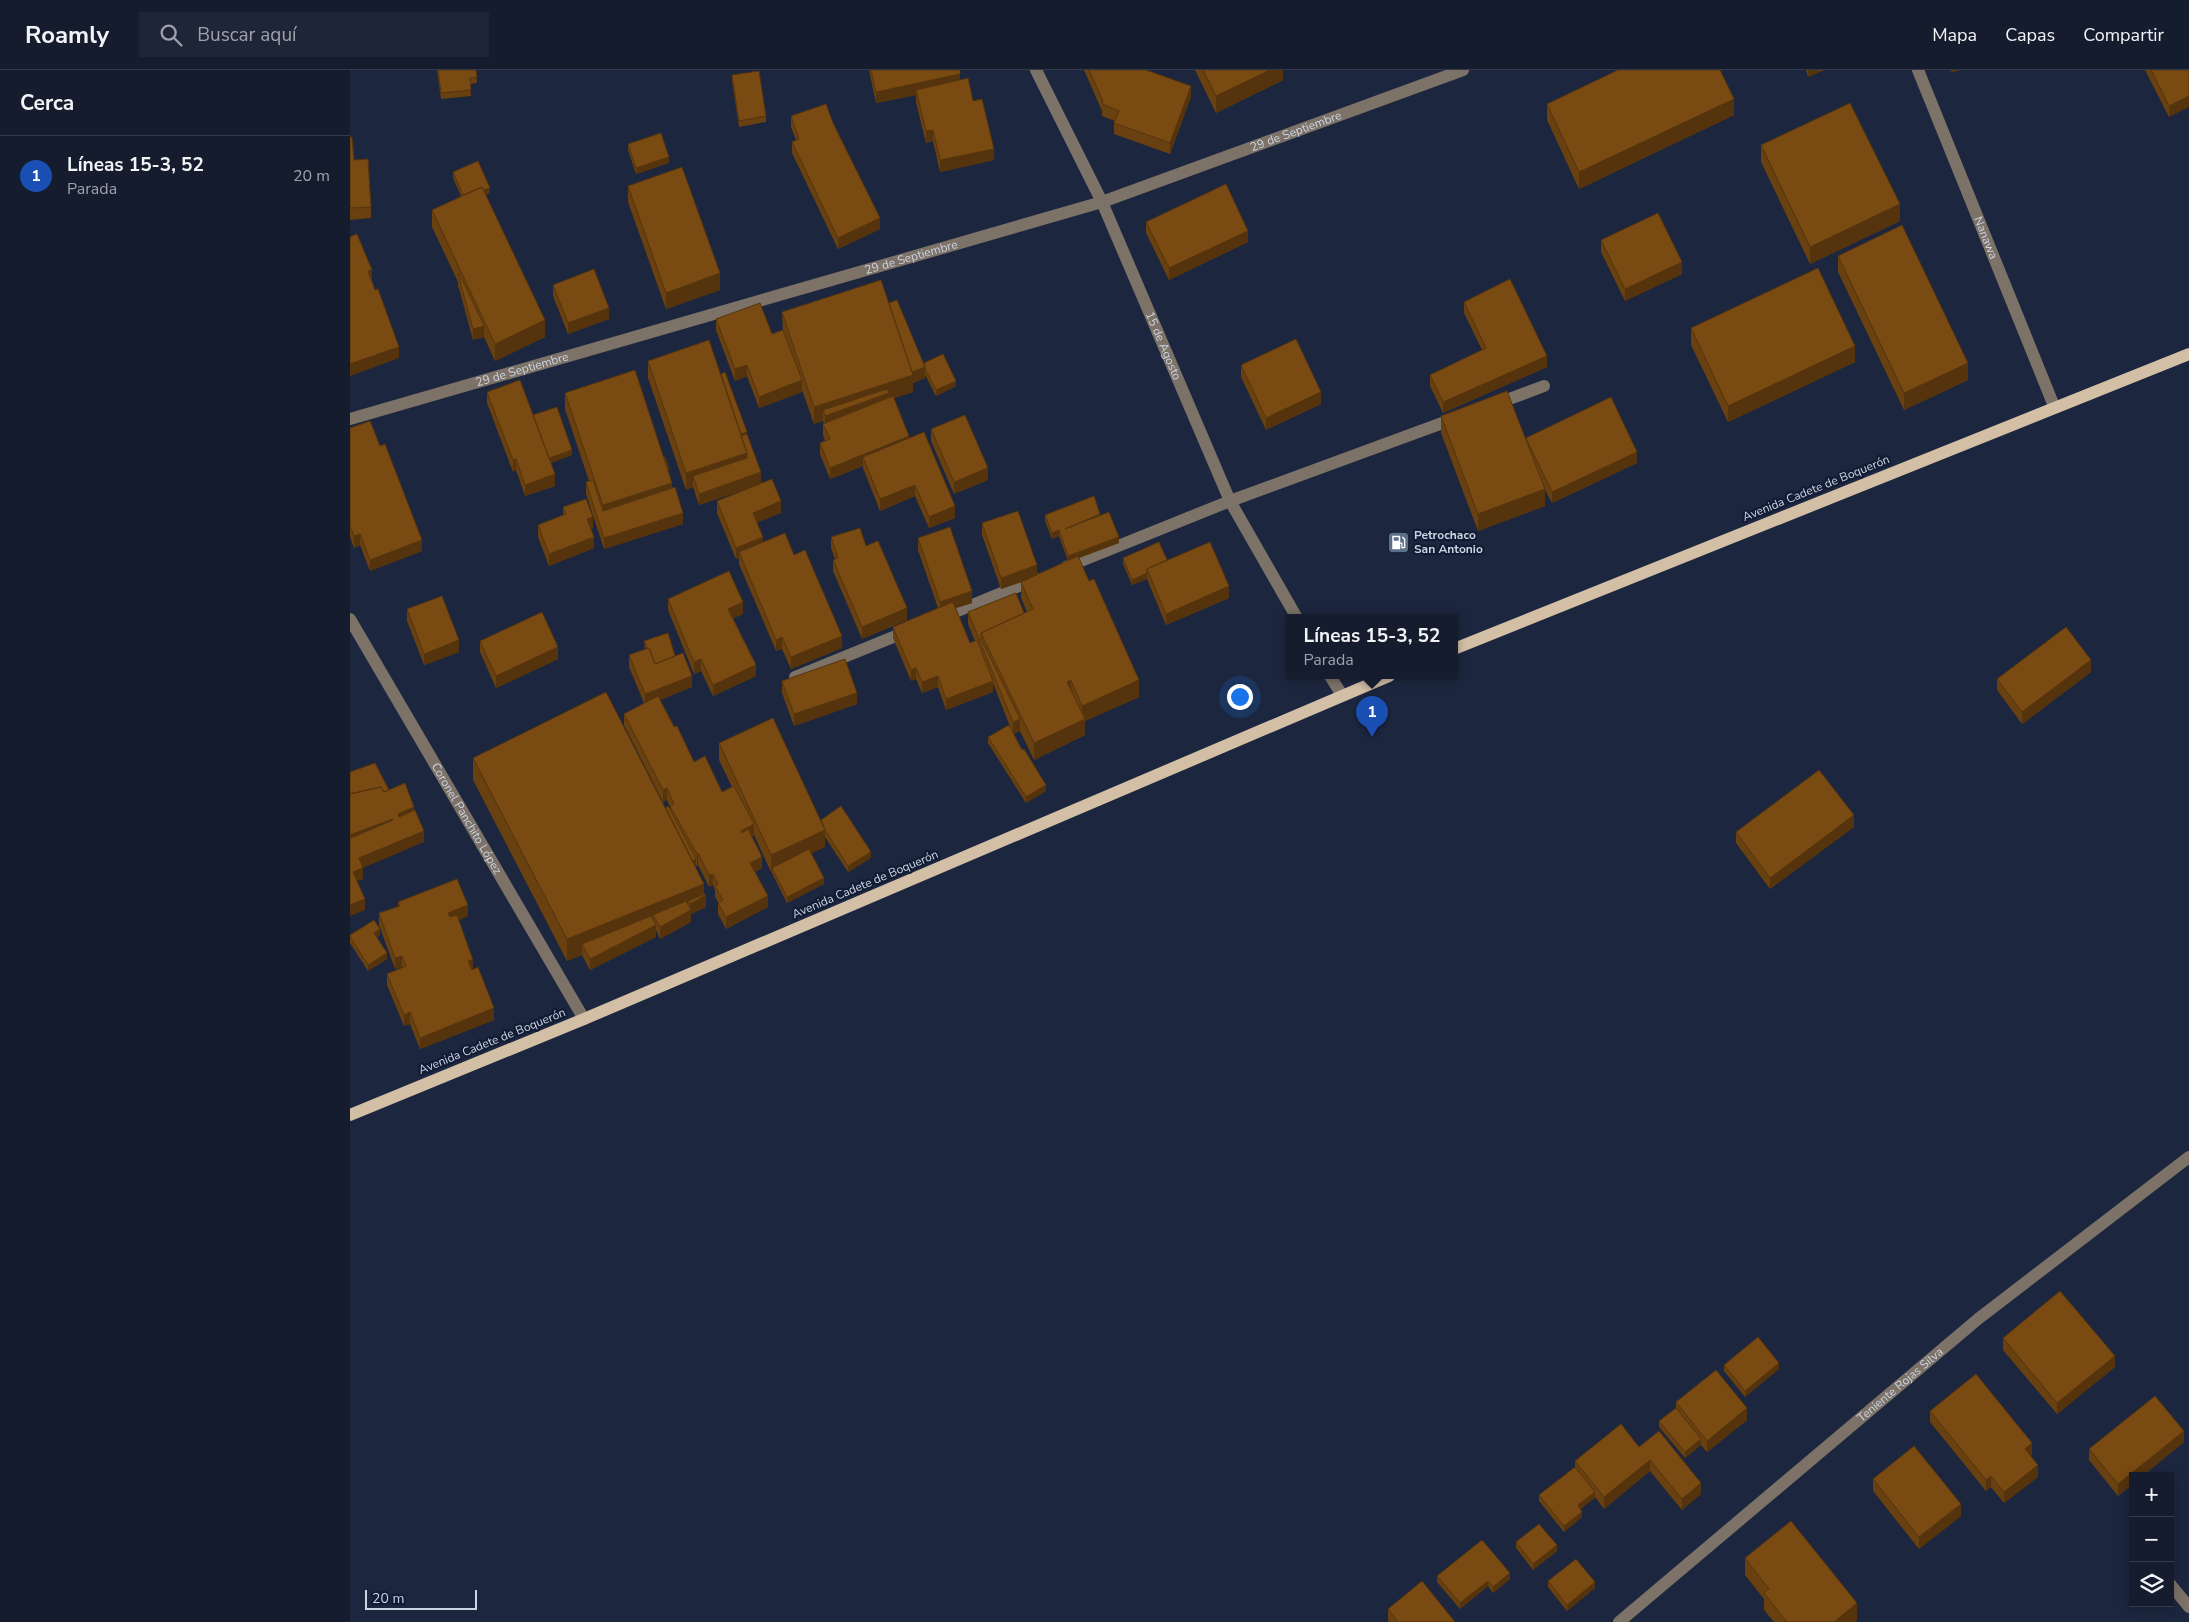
<!DOCTYPE html>
<html lang="es">
<meta charset="utf-8">
<style>
:root{--surface:#151c2e;--page:#1e2536;--text:#f1f3f6;--muted:#9da1aa;--line:#343a4a;--accent:#e3ae35}
body{margin:0;font-family:"Nunito Sans",sans-serif;background:var(--page);color:var(--text)}
.controls{position:absolute;right:15px;bottom:15px;display:grid;overflow:hidden;border-radius:0px;box-shadow:0 2px 12px #0003}
.controls button{width:45px;height:45px;display:grid;place-items:center;padding:0;border:0;border-bottom:1px solid var(--line);background:var(--surface);color:var(--text);font:25px sans-serif}
.scale{position:absolute;left:15px;bottom:12px;width:112px;box-sizing:border-box;padding-left:5px;border:2px solid #ccd4e4;border-top:0;font-size:14px;line-height:18px;white-space:nowrap;color:#ccd4e4;-webkit-text-stroke:4px #121c34;paint-order:stroke}
.you{position:absolute;left:889px;top:626px;width:18px;height:18px;margin:-12px;border:4px solid #fff;border-radius:50%;background:#1a73e8;box-shadow:0 0 0 8px #1a73e833}
.badge{display:grid;place-items:center;width:32px;height:32px;border-radius:50%;background:var(--accent);color:#fff;font-size:16px;font-weight:700}
.pin{position:absolute;translate:-50% -41px;filter:drop-shadow(0 1px 2px #0008)}
.pin::after{content:'';position:absolute;top:26px;width:18px;height:15px;background:inherit;clip-path:polygon(0 0,100% 0,50% 100%)}
.popup{position:absolute;left:936px;top:544px;width:172px;height:65px;box-sizing:border-box;display:grid;place-content:center;border-radius:0px;background:var(--surface);filter:drop-shadow(0 1px 4px #0005);font-size:16px;white-space:nowrap;color:var(--muted)}
.popup b{font-size:19px;color:var(--text)}
.popup::after{content:'';position:absolute;left:50%;top:100%;margin-left:-10px;border:10px solid transparent;border-top-color:var(--surface)}
.list{margin:0;padding:0;list-style:none}
h2{display:flex;justify-content:space-between;align-items:center;height:65px;margin:0;padding:0 20px;font-size:21px}
h2 small{font-size:16px;font-weight:400;color:var(--muted)}
.list li{display:grid;grid-template-columns:32px 1fr auto;gap:15px;align-items:center;box-sizing:border-box;height:80px;padding:0 20px;border-top:1px solid var(--line)}
.list b{display:block;font-size:19px;white-space:nowrap}
.list p{margin:0;font-size:16px;white-space:nowrap;color:var(--muted)}
.list em{font-size:16px;font-style:normal;color:var(--muted)}
.icon{flex:none;width:28px;height:28px;fill:none;stroke:currentColor;stroke-width:2;stroke-linecap:round;stroke-linejoin:round}
.map{position:relative;flex:none;width:1839px;height:1552px;overflow:hidden}
header{display:flex;align-items:center;gap:30px;box-sizing:border-box;height:70px;padding:0 25px;background:var(--surface);border-bottom:1px solid var(--line)}
header strong{font-size:24px}
nav{display:flex;gap:28px;margin-inline-start:auto;font-size:18px}
.search{width:350px;height:45px;background:var(--page);display:flex;align-items:center;gap:12px;box-sizing:border-box;padding:0 18px;border-radius:0px;color:var(--muted);font-size:19px}
main{display:flex}
aside{flex:1;background:var(--surface)}
.map>svg:first-child{display:block}
.lines{fill:none;stroke-linecap:round;stroke-linejoin:round}
.minor{stroke:#7c7267;stroke-width:12}
.major{stroke:#d2bfa6;stroke-width:12}
.wall{fill:#694010}
.shaded-wall{fill:#55340d}
.building{fill:#7a4a13;stroke:#55340d}
.labels{text-anchor:middle;stroke-width:4.5;stroke-linejoin:round;paint-order:stroke}
.street-label{font-size:12px;fill:#ccd4e4;stroke:#121c34}
.poi-label{font-size:12px;font-weight:bold;fill:#ccd4e4;stroke:#121c34;text-anchor:start}
</style>
<header>
<strong>Roamly</strong>
<div class="search"><svg class="icon" aria-label="search" viewBox="0 0 24 24"><circle cx="10" cy="10" r="6"/><path d="M15 15l6 6"/></svg>Buscar aquí</div>
<nav><a>Mapa</a><a>Capas</a><a>Compartir</a></nav>
</header>
<main>
<aside>
<h2>Cerca<small></small></h2>
<ul class="list">
<li><span class="badge" style="background:#1a4fb4">1</span><div><b>Líneas 15-3, 52</b><p>Parada</p></div><em>20 m</em></li>
</ul>
</aside>
<div class="map">
<svg width="1839" height="1552" viewBox="0 0 1839 1552">
<rect width="100%" height="100%" fill="#1c263e"/>
<g class="lines">
<g class="minor">
<path id="s1" d="M686 0 752 132 880 431 947 548"/>
<path id="s2" d="M1568 0 1704 336"/>
<path d="M1146 334 1194 316"/>
<path id="s3" d="M0 349 752 132 1113 0"/>
<path d="M716 497 880 431 1106 348"/>
<path d="M593 547 686 509"/>
<path id="s4" d="M0 549 234 949"/>
<path d="M980 606 992 625"/>
<path d="M445 607 558 561"/>
<path d="M1820 1514 1839 1537"/>
<path id="s5" d="M1269 1552 1628 1249 1839 1087"/>
</g>
<path class="major" d="M1104 579 1839 284
M0 1045 234 949 1039 606"/>
</g>
<path class="wall" d="M87 0H126L127 13 120 14 121 26 91 29Z
M519 0H610V10L623 31 644 90 590 102 583 71 576 73 566 32V25L526 33Z
M734 0H796L841 27 820 84 764 64V53L765 51 752 46V41Z
M845 0H933V10L866 43Z
M1456 0H1474L1458 7Z
M1795 0H1839L1819 47Z
M382 5 416 46V52L389 57 382 11Z
M1197 34 1384 45 1229 119 1197 50Z
M441 46 483 53 530 159 488 179 442 83V72L446 70 441 57Z
M0 67 4 90 21 137V148L0 150Z
M278 74 319 93 286 104 278 80Z
M1411 75 1550 151 1460 194 1411 92Z
M103 102 140 123 136 125 195 267 145 291 134 267 123 270 108 215V212L82 157V140L111 126 103 108Z
M278 116 370 220 316 239 278 132Z
M796 152 898 172 819 210 796 163Z
M1251 170 1332 204 1275 231 1251 182Z
M1488 186 1618 310 1554 340 1488 202Z
M203 215 259 249 218 264 203 226Z
M1114 232 1197 297 1093 343 1080 316V305L1132 280 1114 243Z
M539 233 574 293 606 316 586 326 575 305V308L563 313V322L544 328 559 368 605 448 579 458 565 426 530 441 513 398V396L480 409 470 384V373L475 371 473 365V354L474 353 473 351 464 354 452 320V322L409 338 397 306 385 311 366 260V249L422 264 433 261 432 242Z
M1341 258 1505 292 1378 352 1341 275Z
M298 291 371 304 397 364 411 413 431 443 407 452 413 472 444 485 492 578 441 599 432 579 426 581 389 494V488L386 489 367 443V431L403 417 349 435 343 417 336 420 298 308Z
M891 295 971 334 916 360 891 307Z
M137 322 183 345 222 385 201 393 205 416 175 426 166 400 163 402 137 333Z
M215 323 319 402 322 418 333 454 254 479 236 424V412L239 411 215 339Z
M1091 346 1176 369 1287 393 1202 433 1194 418 1195 436 1128 461 1091 363Z
M0 358 30 376 72 481 20 501 10 475 4 478 0 467Z
M581 359 638 410 604 424 581 371Z
M213 437 243 458 241 459 244 478 199 496 188 467V455L213 446Z
M695 445 750 446 769 473 729 488 789 627 735 651V665L684 690 670 661 663 664 643 613V622L596 640 588 617 572 623 566 609 561 611 543 568V557L588 538 568 480V468L622 533 606 538 620 573 625 571 618 554V542L674 543 677 542 671 528V512L651 519 632 465V453L687 504 718 491 709 466 702 469 695 451Z
M481 467 516 476 557 550 512 569 483 501V490L485 489 481 478Z
M773 488 817 490 879 528 816 555 797 509 782 515 773 494Z
M318 529 393 544 382 548 406 606 363 626 351 601 344 604 318 540Z
M57 539 109 582 74 595 57 551Z
M130 571 208 589 146 618 130 582Z
M294 571 325 586 342 617 310 630 344 692 372 722 382 717 369 690V673L521 788 498 802 475 767V777L461 783 474 814 437 833 422 803V801L421 802 404 765 402 766 412 798 405 802 418 837 376 859 368 844V832L365 827V820L363 815 359 817 348 795 347 796 346 795V798L354 824 356 837 341 844V852L310 869 306 860V867L240 900 232 885 217 891 123 710V688L320 740V737L317 730 313 732 274 655V644L294 633 279 597V585L295 579Z
M1741 602 1672 654 1647 620V609Z
M432 611 507 634 444 656 432 623Z
M638 667 696 721 676 733 638 673Z
M1504 757 1420 819 1386 773V762Z
M48 832 118 846 109 850 123 899 144 950 70 979 60 954 54 956 37 915V904L52 898V897L45 899 29 855V843L48 837Z
M0 865H30L27 867 37 889 18 901 0 873Z
M1653 1268 1765 1297 1707 1344 1653 1280Z
M1374 1295 1429 1299 1395 1327 1374 1301Z
M1326 1332 1397 1350 1357 1382 1351 1375 1335 1388 1309 1357V1351L1326 1338Z
M1580 1341 1682 1385 1680 1386 1688 1407 1654 1433 1641 1417 1636 1421 1580 1352Z
M1834 1372 1768 1426 1739 1390V1379Z
M1289 1377 1351 1424 1332 1440 1300 1401 1254 1439 1245 1427 1230 1439 1232 1447 1214 1462 1189 1431V1425L1225 1397V1391Z
M1523 1409 1611 1446 1569 1479 1523 1421Z
M1166 1472 1207 1481 1183 1500 1166 1478Z
M1395 1488 1507 1550 1505 1552H1424L1414 1540V1529L1395 1505Z
M1087 1506 1160 1509 1143 1523 1138 1516 1110 1539 1087 1512Z
M1198 1511 1245 1518 1217 1541 1198 1517Z
M1038 1539 1105 1552H1039L1038 1550Z"/>
<path class="shaded-wall" d="M920 0H933V10L866 43V26Z
M1458 0H1474L1458 7Z
M1601 0H1610L1601 3Z
M610 4V16L566 20V25L526 33V22Z
M841 16V27L820 84V73Z
M1839 26V37L1819 47V36Z
M1384 29V45L1229 119V102Z
M583 60V71L576 73V61Z
M644 79V90L590 102V90Z
M319 87V93L286 104V98Z
M140 118V123L115 134V129Z
M1550 134V151L1460 194V177Z
M530 148V159L488 179V168Z
M898 161V172L819 210V198Z
M1332 192V204L1275 231V219Z
M22 200V211L18 201Z
M370 203V220L316 239V223Z
M259 238V249L218 264V253Z
M195 250V267L145 291V274Z
M134 256V267L123 270V259Z
M1505 276V292L1378 352V336Z
M49 277V288L0 306V294Z
M1197 286V297L1093 343V332Z
M1618 293V310L1554 340V323Z
M397 295V306L385 311V299Z
M575 297V308L563 313V322L539 330 475 358V346L473 340V351L464 354V337Z
M452 310V322L409 338V327Z
M606 311V316L586 326V320Z
M971 322V334L916 360V348Z
M397 362V373L389 364Z
M559 366V377L513 387V396L480 409V398Z
M222 380V385L198 394V388Z
M1287 382V393L1202 433V422Z
M397 383V399L343 406V417L336 420V403Z
M166 389V400L163 402V390Z
M638 398V410L604 424V412Z
M411 402V414L349 435V424Z
M205 404V416L175 426V415Z
M322 413V429L253 452V435Z
M565 415V426L530 441V429Z
M1195 419V436L1128 461V444Z
M431 431V443L403 454V443Z
M605 436V448L579 458V447Z
M333 443V454L254 479V468Z
M750 444V450L715 459Z
M243 447V458L237 460V449Z
M709 460V466L702 469V463Z
M10 464V475L4 478V466Z
M244 467V478L199 496V484Z
M413 467V478L389 482V488L386 489V478Z
M769 467V473L718 492V486Z
M72 470V481L20 501V490Z
M687 495V507L651 519V508Z
M797 503V509L782 515V510Z
M879 516V528L816 555V544Z
M622 521V533L590 543V532Z
M393 532V544L378 551V539Z
M557 538V550L512 569V557Z
M492 566V578L441 599V587Z
M432 567V579L426 581V570Z
M109 570V582L74 595V584Z
M208 577V589L146 618V606Z
M351 589V601L344 604V592Z
M1741 590V602L1672 654V642Z
M406 595V606L363 626V615Z
M566 598V609L561 611V600Z
M342 606V617L295 636V624Z
M588 606V617L572 623V612Z
M721 610V627L717 612Z
M789 610V627L735 651V665L684 690V673L732 650V636Z
M643 611V622L596 640V629Z
M507 623V634L444 656V644Z
M670 649V661L663 664V652Z
M696 715V721L676 733V727Z
M317 718V730L313 732V720Z
M64 737V749L48 756V744Z
M1504 745V757L1420 819V808Z
M43 749V760L0 776V765Z
M404 754V765L391 772V761Z
M475 760V777L424 800 422 798V801L421 802V785Z
M74 761V772L13 798V809L3 813V802L9 788Z
M521 782V788L498 802V796Z
M348 783V795L347 796V784Z
M412 787V798L400 805V793Z
M346 789V800L338 793Z
M363 804V815L359 817V805Z
M474 808V814L437 833V827Z
M354 814V826L356 825V837L341 844V852L310 869V857L340 841V834L338 831V842L303 845V856L232 874V885L217 891V869Z
M418 826V837L376 859V847Z
M15 829V840L0 846V835Z
M118 835V846L98 854V843Z
M306 855V867L240 900V889Z
M30 859V865L24 869V863Z
M37 883V889L18 901V895Z
M52 886V897L45 899V888Z
M123 890V901L118 891Z
M144 938V950L70 979V968Z
M60 942V954L54 956V945Z
M1765 1286V1297L1707 1344V1333Z
M1429 1293V1299L1395 1327V1321Z
M1397 1338V1350L1357 1382V1371Z
M1834 1361V1372L1792 1406H1783V1413L1768 1426V1414Z
M1351 1369V1375L1335 1388V1382Z
M1682 1373V1385L1675 1390V1379Z
M1300 1390V1401L1254 1439V1427Z
M1688 1395V1407L1654 1433V1422Z
M1641 1406V1417L1636 1421V1410Z
M1351 1413V1424L1332 1440V1429Z
M1245 1422V1428L1228 1441V1435Z
M1611 1434V1446L1569 1479V1467Z
M1232 1442V1447L1214 1462V1456Z
M1207 1475V1481L1183 1500V1494Z
M1160 1503V1509L1143 1523V1517Z
M1138 1511V1516L1110 1539V1533Z
M1245 1512V1518L1217 1541V1535Z
M1507 1533V1550L1505 1552H1484Z"/>
<path class="building" d="M88 0H126L127 7 120 8 121 20 91 23Z
M521 0H610V4L526 22Z
M739 0H796L841 16 820 73 764 53 769 41 752 34 753 31Z
M853 0H920L866 26Z
M1268 0H1370L1384 29 1229 102 1197 34Z
M1801 0H1839V26L1819 36Z
M409 1 416 46 389 51 382 5Z
M618 8 623 31 632 29 644 79 590 90 583 60 576 61 566 20Z
M1500 33 1550 134 1460 177 1411 75Z
M476 34 483 53 530 148 488 168 442 72 449 69 441 46Z
M311 63 319 87 286 98 278 74Z
M0 67H2L4 90 18 89 21 137 0 138Z
M128 91 140 118 134 120 132 117 113 125 103 102Z
M332 97 370 203 316 223 278 116Z
M876 114 898 161 819 198 796 152Z
M132 117 195 250 145 274 82 140Z
M1308 143 1332 192 1275 219 1251 170Z
M1552 155 1618 293 1554 323 1488 186Z
M7 164 22 200 18 201 25 220 28 219 49 277 0 294V167Z
M1468 198 1505 276 1378 336 1341 258Z
M244 199 259 238 218 253 203 215Z
M109 203 134 256 123 259 108 204Z
M1160 209 1197 286 1093 332 1080 305 1136 278 1114 232Z
M531 210 563 305 464 337 432 242Z
M547 230 575 297 562 302 539 233Z
M410 233 422 264 433 260 452 310 409 327 397 295 385 299 366 249Z
M946 269 971 322 916 348 891 295Z
M359 270 397 383 336 403 298 291Z
M593 284 606 311 586 320 575 299 574 293Z
M285 300 322 413 253 435 215 323Z
M375 302 397 362 391 364 371 304Z
M170 310 205 404 175 415 166 389 163 390 137 322Z
M537 319 539 323 475 346 473 340Z
M1157 321 1195 419 1128 444 1091 346Z
M543 326 559 366 480 398 470 373 480 369 473 354Z
M1261 327 1287 382 1202 422 1176 368Z
M207 337 222 380 199 388 183 345Z
M615 345 638 398 604 412 581 359Z
M20 351 30 376 35 374 72 470 20 490 10 464 4 466 0 456V358Z
M574 362 605 436 579 447 565 415 530 429 513 387Z
M397 364 411 402 349 424 343 406 397 388V383L391 366Z
M314 387H315L319 399 318 400Z
M422 409 431 431 403 443 413 467 386 478 367 431Z
M243 410 253 441 325 417 333 443 254 468 236 412Z
M744 426 750 444 715 459 759 442 769 467 718 486 709 460 702 463 695 445Z
M236 429 243 447 237 449 244 467 199 484 188 455 216 444 213 437Z
M668 441 687 495 651 508 632 453Z
M600 457 622 521 590 532 568 468Z
M510 458 516 476 528 471 557 538 512 557 483 490 488 488 481 467Z
M435 463 444 485 455 480 492 566 441 587 432 567 426 570 389 482Z
M809 472 817 490 797 499V503L782 510 773 488Z
M860 472 879 516 816 544 797 499Z
M728 486 739 511 744 509 789 610 732 636 721 610 717 612 735 649 684 673 631 563 683 539 671 512Z
M379 501 393 532 378 539 406 595 363 615 351 589 344 592 318 529Z
M666 523 674 543 631 563V569L670 649 663 652 618 542Z
M92 526 109 570 74 584 57 539Z
M603 532 620 573 627 570 643 611 596 629 588 606 572 612 566 598 561 600 543 557Z
M192 542 208 577 146 606 130 571Z
M1716 557 1741 590 1672 642 1647 609Z
M318 563 325 586 305 594 299 578H297L294 571Z
M299 578 305 594 333 583 342 606 295 624 279 585Z
M495 589 507 623 444 644 432 611Z
M256 622 354 814 217 869 123 688Z
M308 626 324 657 327 656 344 692 355 686 372 722 384 716 404 754 391 761 392 763 398 759 412 787 400 793 418 826 376 847 368 833 373 830 365 816 368 814 363 804 359 805 348 783 347 784 320 736 324 734 317 718 313 720 274 644Z
M423 648 475 760 421 785 369 673Z
M659 655 672 680 674 679 696 715 676 727 638 667Z
M25 693 39 720 34 722 31 717 0 724V702Z
M1469 700 1504 745 1420 808 1386 762Z
M55 713 64 737 48 744 49 747 65 740 74 761 9 788 13 798 3 802 15 829 0 835V766L1 768 43 750V749L0 765V724L31 717 34 722Z
M318 736 346 789 343 791 316 738Z
M491 736 521 782 498 796 475 760 471 750Z
M459 779 474 808 437 827 422 798Z
M107 809 118 835 98 843 100 847 107 845 123 890 118 891 122 900 128 897 144 938 70 968 60 942 54 945 37 904 56 896 52 886 45 888 29 843 50 836 48 832Z
M355 824 356 825 340 834 338 831Z
M336 831 341 840 310 857 303 845Z
M301 846 306 855 240 889 232 874Z
M24 850 30 859 24 863 37 883 18 895 0 867V865Z
M1710 1221 1765 1286 1707 1333 1653 1268Z
M1408 1267 1429 1293 1395 1321 1374 1295Z
M1366 1300 1397 1338 1357 1371 1326 1332Z
M1626 1304 1682 1373 1675 1379 1688 1395 1654 1422 1641 1406 1636 1410 1580 1341Z
M1805 1326 1834 1361 1768 1414 1739 1379Z
M1326 1338 1351 1369 1335 1382 1309 1351Z
M1271 1354 1289 1377 1309 1361 1351 1413 1332 1429 1300 1390 1254 1427 1225 1391Z
M1564 1376 1611 1434 1569 1467 1523 1409Z
M1225 1397 1245 1422 1228 1435 1232 1442 1214 1456 1189 1425Z
M1441 1451 1507 1533 1484 1552H1437L1414 1523 1419 1519 1395 1488Z
M1189 1454 1207 1475 1183 1494 1166 1472Z
M1132 1470 1160 1503 1143 1517 1138 1511 1110 1533 1087 1506Z
M1226 1489 1245 1512 1217 1535 1198 1511Z
M1072 1511 1105 1552H1048L1038 1539Z"/>
<defs>
<symbol id="fuel-square" viewBox="-11 -11 22 22"><rect x="-9" y="-9" width="18" height="18" rx="4" fill="#5c6f8a" stroke="#121c34"/><path d="M-5.5-6h7V0h2V4h1.3V-2.5L3-4.5l.8-.8L6-3V5H2.5V1h-1V6h-7ZM-4.2-4.7v3.2H.2V-4.7Z" fill="#fff"/></symbol>
</defs>
<g fill-rule="evenodd">
<use href="#fuel-square" x="1036" y="460" width="25" height="25"/>
</g>
<g class="labels">
<g class="street-label">
<text dy="4" stroke="none"><textPath href="#s3" startOffset="989">29 de Septiembre</textPath></text>
<text dy="4" stroke="none"><textPath href="#s2" startOffset="181">Nanawa</textPath></text>
<text dy="4" stroke="none"><textPath href="#s3" startOffset="584">29 de Septiembre</textPath></text>
<text dy="4" stroke="none"><textPath href="#s1" startOffset="304">15 de Agosto</textPath></text>
<text dy="4" stroke="none"><textPath href="#s3" startOffset="179">29 de Septiembre</textPath></text>
<text transform="translate(1466 418) rotate(-22)" y="4">Avenida Cadete de Boquerón</text>
<text dy="4" stroke="none"><textPath href="#s4" startOffset="231">Coronel Panchito López</textPath></text>
<text transform="translate(515 814) rotate(-23)" y="4">Avenida Cadete de Boquerón</text>
<text transform="translate(142 971) rotate(-22)" y="4">Avenida Cadete de Boquerón</text>
<text dy="4" stroke="none"><textPath href="#s5" startOffset="368">Teniente Rojas Silva</textPath></text>
</g>
<g class="poi-label">
<text x="1064" y="469">Petrochaco<tspan x="1064" dy="14">San Antonio</tspan></text>
</g>
</g>
</svg>
<div class="controls">
<button>+</button>
<button>−</button>
<button><svg class="icon" aria-label="layers" viewBox="0 0 24 24"><path d="M12 4l9 5-9 5-9-5zM3 14l9 5 9-5"/></svg></button>
</div>
<div class="scale">20 m</div>
<div class="you"></div>
<div class="pin badge" style="left:1022px;top:667px;background:#1a4fb4">1</div>
<div class="popup"><b>Líneas 15-3, 52</b>Parada</div>
</div>
</main>
